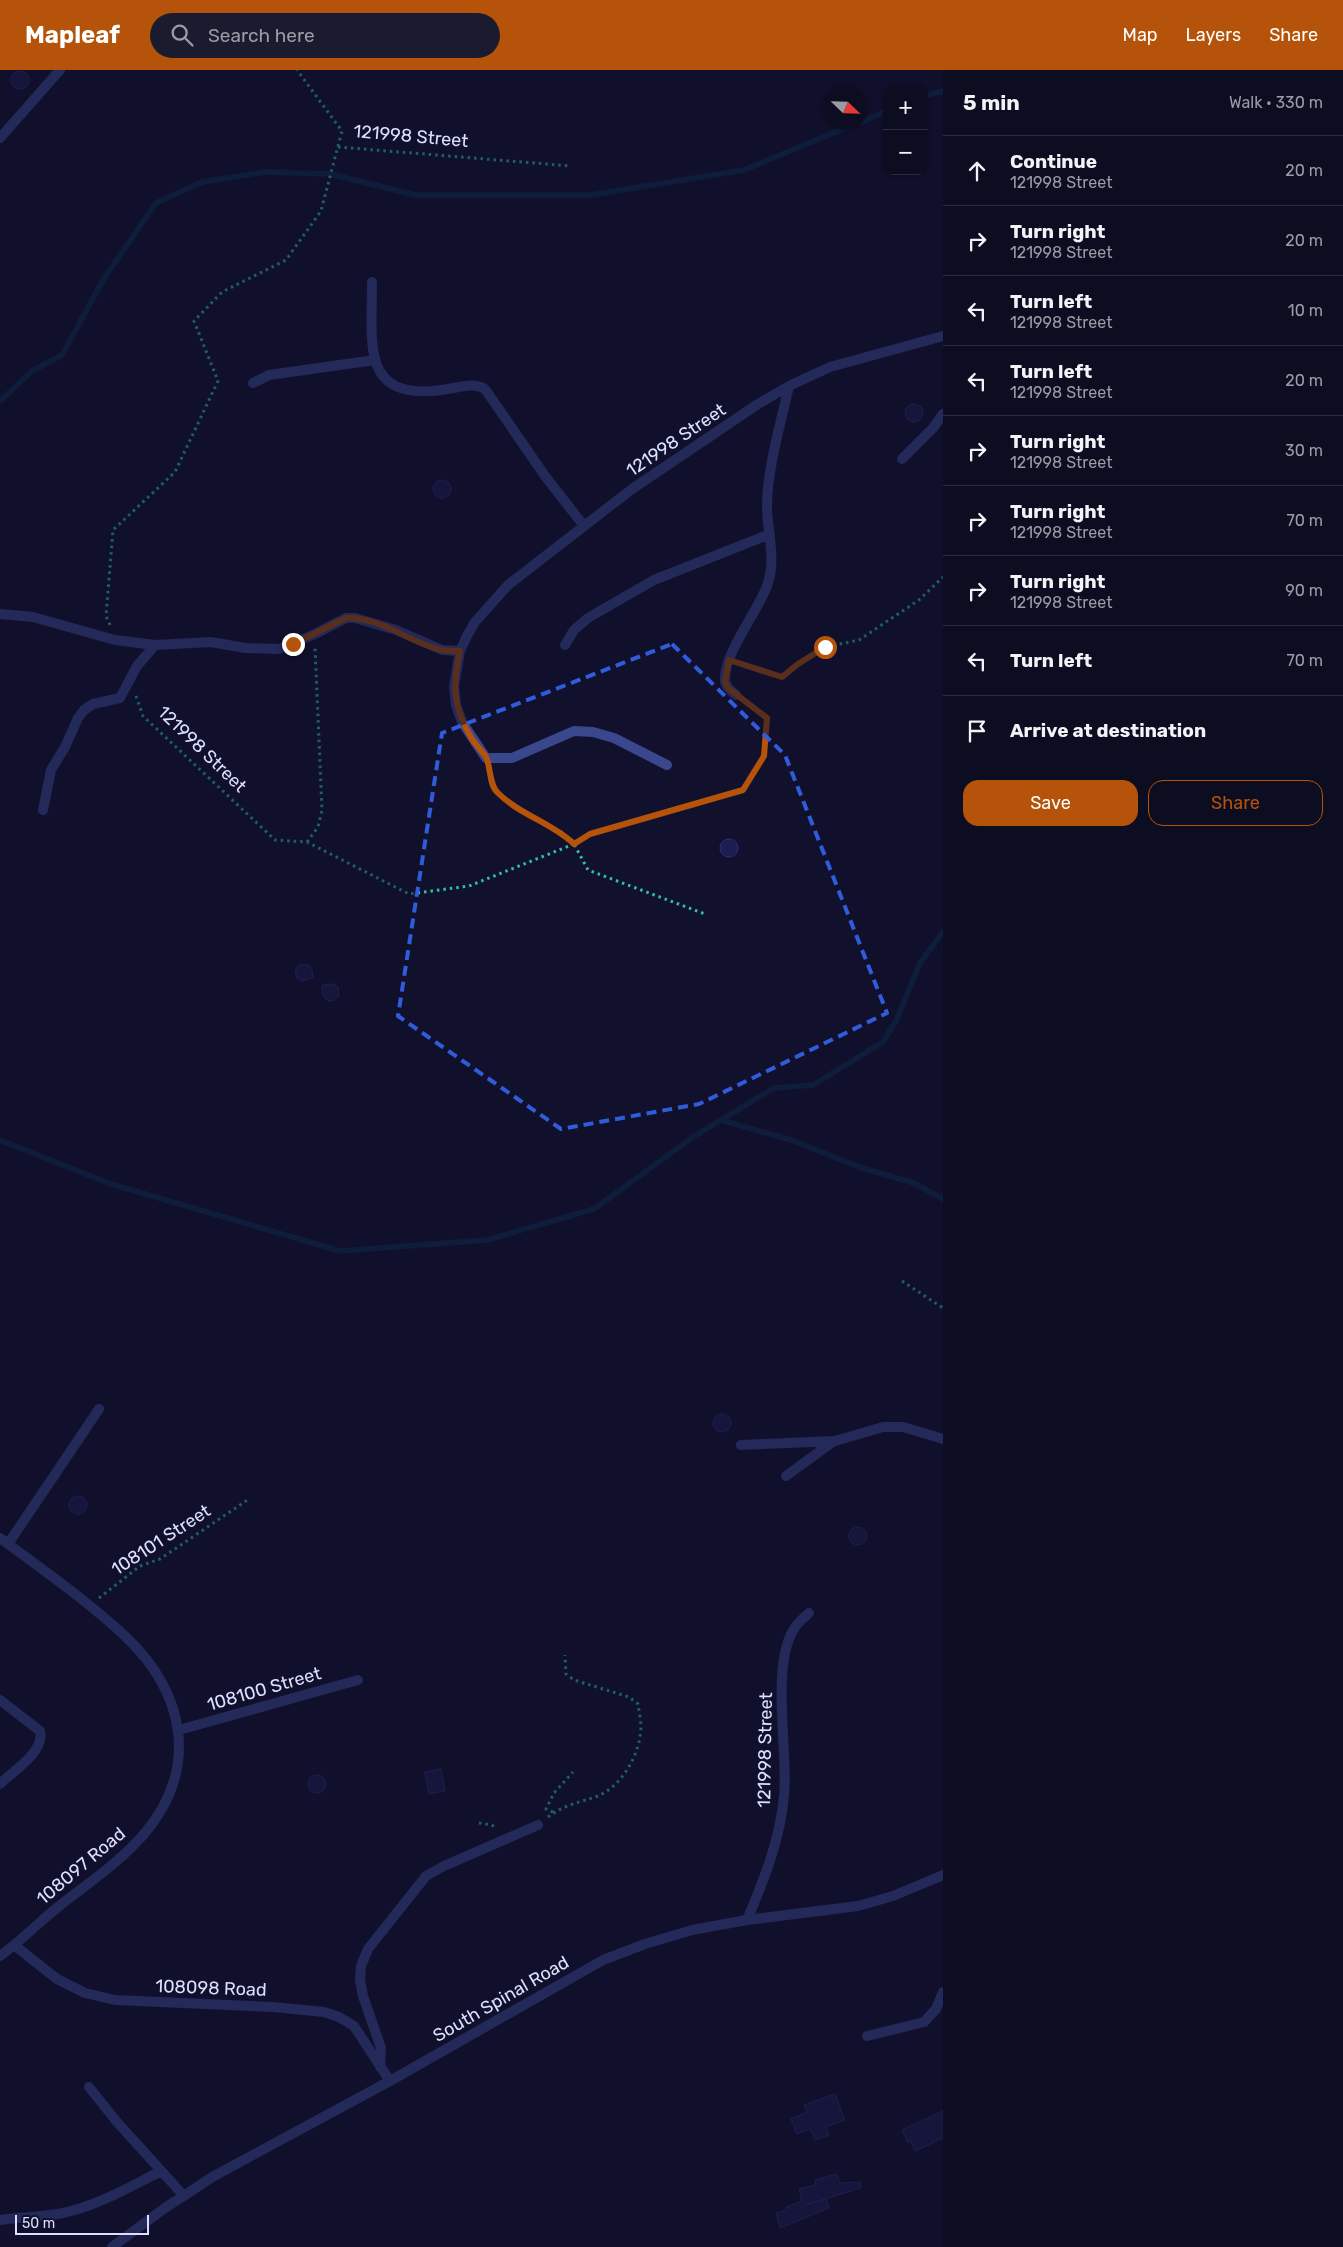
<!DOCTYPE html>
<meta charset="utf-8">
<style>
:root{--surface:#0d0d22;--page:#1b1b2f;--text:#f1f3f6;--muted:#9a9ca5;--line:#2d2d40;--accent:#b45309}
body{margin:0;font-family:Rubik,sans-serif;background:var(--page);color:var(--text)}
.controls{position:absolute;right:15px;top:15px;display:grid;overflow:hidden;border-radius:10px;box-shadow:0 1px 4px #0004}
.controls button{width:45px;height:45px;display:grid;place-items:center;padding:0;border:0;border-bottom:1px solid var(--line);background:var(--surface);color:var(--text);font:25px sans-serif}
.compass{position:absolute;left:823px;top:15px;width:45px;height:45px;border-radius:50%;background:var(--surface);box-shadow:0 1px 4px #0004;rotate:113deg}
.scale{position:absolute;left:15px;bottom:12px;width:134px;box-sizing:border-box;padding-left:5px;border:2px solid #dddfff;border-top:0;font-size:14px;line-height:18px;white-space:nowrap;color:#dddfff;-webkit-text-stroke:4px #11112d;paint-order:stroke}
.stop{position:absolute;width:15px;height:15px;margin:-11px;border:4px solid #b45309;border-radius:50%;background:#fff}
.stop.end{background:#b45309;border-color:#fff;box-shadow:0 1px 5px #0008}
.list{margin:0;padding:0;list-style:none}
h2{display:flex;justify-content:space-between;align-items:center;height:65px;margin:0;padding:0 20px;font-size:21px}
h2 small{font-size:16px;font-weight:400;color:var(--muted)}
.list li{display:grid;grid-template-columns:32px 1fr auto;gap:15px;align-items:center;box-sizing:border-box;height:70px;padding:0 20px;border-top:1px solid var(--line)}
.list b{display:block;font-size:19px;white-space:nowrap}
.list p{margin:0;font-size:16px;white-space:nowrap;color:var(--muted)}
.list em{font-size:16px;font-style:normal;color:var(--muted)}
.actions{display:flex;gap:10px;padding:15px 20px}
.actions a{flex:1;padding:11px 0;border:1px solid var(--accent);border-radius:15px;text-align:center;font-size:18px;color:var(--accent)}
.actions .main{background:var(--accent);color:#fff}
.icon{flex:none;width:28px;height:28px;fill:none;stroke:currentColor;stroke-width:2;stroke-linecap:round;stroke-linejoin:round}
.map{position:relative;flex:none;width:943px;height:2177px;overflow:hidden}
header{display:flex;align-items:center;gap:30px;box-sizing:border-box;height:70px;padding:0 25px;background:var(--accent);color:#fff}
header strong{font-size:24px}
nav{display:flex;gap:28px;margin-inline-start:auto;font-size:18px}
.search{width:350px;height:45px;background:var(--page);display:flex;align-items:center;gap:12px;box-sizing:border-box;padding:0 18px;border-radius:28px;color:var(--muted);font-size:19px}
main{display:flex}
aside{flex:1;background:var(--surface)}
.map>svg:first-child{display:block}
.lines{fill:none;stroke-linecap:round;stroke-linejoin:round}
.stream{stroke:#0a2e4d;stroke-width:5.5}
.building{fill:#1e1d4f;stroke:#302e7b}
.path{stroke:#2ec29f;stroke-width:3;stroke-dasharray:2.5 4;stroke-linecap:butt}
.minor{stroke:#3b478d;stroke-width:10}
.tertiary{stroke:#3b478d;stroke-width:10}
.route{stroke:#b45309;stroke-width:6}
.marked{fill:none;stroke:#305cdc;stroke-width:4;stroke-dasharray:10 6;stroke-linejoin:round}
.labels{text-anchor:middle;stroke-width:4;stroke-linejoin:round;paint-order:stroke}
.street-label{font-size:18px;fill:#dddfff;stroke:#11112d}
</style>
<header>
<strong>Mapleaf</strong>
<div class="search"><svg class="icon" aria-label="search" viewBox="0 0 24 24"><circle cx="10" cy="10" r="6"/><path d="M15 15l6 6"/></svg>Search here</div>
<nav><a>Map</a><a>Layers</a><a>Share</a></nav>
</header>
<main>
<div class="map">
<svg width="943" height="2177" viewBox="0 0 943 2177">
<rect width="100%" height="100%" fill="#11112d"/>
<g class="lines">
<path class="stream" d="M924 26 943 21
M861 52 887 41
M0 331 32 301 62 285 103 210 156 133 202 112 265 102 330 104 415 125H591L744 100 860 52
M721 1050 791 1070 859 1097 914 1113 943 1129
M0 1070 111 1114 340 1181 487 1170 594 1139 693 1067 774 1018 813 1015 883 972 896 951 920 893 943 862"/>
</g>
<path class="building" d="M11 10a9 9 0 1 1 18 0a9 9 0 1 1-18 0Z
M905 343a9 9 0 1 1 18 0a9 9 0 1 1-18 0Z
M433 419a9 9 0 1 1 18 0a9 9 0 1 1-18 0Z
M720 778a9 9 0 1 1 18 0a9 9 0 1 1-18 0Z
M300 894 309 895 312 900 313 908 302 911 297 908 295 900Z
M333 914 338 917 339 926 335 930 329 931 323 926 322 915Z
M713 1353a9 9 0 1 1 18 0a9 9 0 1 1-18 0Z
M69 1435a9 9 0 1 1 18 0a9 9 0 1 1-18 0Z
M849 1466a9 9 0 1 1 18 0a9 9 0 1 1-18 0Z
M441 1699 445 1721 429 1724 425 1702Z
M308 1714a9 9 0 1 1 18 0a9 9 0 1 1-18 0Z
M835 2024 845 2050 826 2057 829 2065 815 2070 810 2059 797 2064 791 2049 807 2042 804 2035Z
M943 2041V2068L915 2081 911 2071 908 2073 902 2060Z
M837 2104 840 2113 860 2112 861 2118 805 2135 826 2129 829 2138 780 2158 776 2143 787 2140 786 2137 802 2131 799 2119 816 2115 815 2110Z"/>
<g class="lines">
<path class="path" d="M338 77 571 96
M110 555 106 546 113 460 175 402 218 311 194 251 222 222 286 190 321 141 342 61 297 0
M741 594 782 607 798 594 825 577 859 570 919 530 943 507
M136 626 143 646 275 770 307 772 409 824 469 816 574 774 590 764 743 719 764 686 767 648 746 633
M490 701 496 722 533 748 563 763 574 774 588 800 705 844
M307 772 318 757 322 740 315 577
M902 1211 943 1238
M99 1528 140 1496 160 1489 249 1429
M553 1742 546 1739 554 1723 573 1702
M548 1747C563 1735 581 1732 598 1726 623 1715 640 1684 641 1657 641 1650 639 1641 638 1634L629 1627 574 1610 566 1604 565 1585
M479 1753 492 1755 496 1759"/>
<path class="minor" d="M0 68 60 0
M372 212C372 276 360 334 448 319 460 317 475 312 485 319L545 406 584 456
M253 313 269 305 375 290
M902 389 933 358 943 344
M0 544 33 547 115 570 155 575 211 572 245 578 279 579 315 564 346 548H355L396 560 442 580 460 581
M565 575 574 560 588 548 654 510 770 464
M736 625C731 621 725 616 725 610 723 585 758 541 767 516 777 489 767 463 767 436 767 400 781 352 789 316
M667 695 614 668 593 662 574 661 512 688H486L462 652 456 635 454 616 460 581 467 566 475 552 508 515 632 419 758 334 789 316 830 297 943 266
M43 740 51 700 65 677 78 648 84 640 93 634 120 628 137 596 155 575
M741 1375 835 1371 883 1357H903L943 1369
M786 1406 834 1371
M0 1468C42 1499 86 1530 125 1566 185 1623 200 1698 144 1764 120 1792 87 1814 58 1837 38 1853 21 1871 0 1886
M8 1474 99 1339
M0 1630 40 1661C45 1682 13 1701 0 1714
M179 1660 358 1610
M747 1850C764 1810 780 1770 784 1726 789 1682 769 1592 796 1556 799 1551 805 1547 809 1543
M14 1875 57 1909 85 1923 115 1930 273 1937 324 1942 339 1947 354 1956 390 2011
M867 1966 924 1952 936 1939 943 1922
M380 1997 381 1978 363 1926 360 1910 361 1896 368 1879 426 1806 444 1796 538 1755
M89 2017 117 2052 184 2126
M0 2150C19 2147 39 2147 58 2144 95 2137 128 2118 161 2101"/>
<path class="tertiary" d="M112 2177 165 2138 214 2106 390 2011 603 1890 645 1874 692 1860 747 1850 858 1836 893 1826 943 1805"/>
</g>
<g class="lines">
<path class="route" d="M293 574 346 548C382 547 408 572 441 580 447 581 454 581 460 581 452 616 453 638 472 669 476 675 482 681 486 687 491 697 489 716 498 723 520 745 552 753 574 774L590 764 743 720 764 686 767 648 728 618 725 611 729 590 782 607 798 594 825 577"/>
</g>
<path d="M0 0H943V2177H0ZM672 574 785 685 887 943 699 1034 561 1059 398 946 442 663Z" fill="#11112d" fill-opacity=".55" fill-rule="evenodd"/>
<path class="marked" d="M672 574 785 685 887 943 699 1034 561 1059 398 946 442 663Z"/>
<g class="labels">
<g class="street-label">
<text transform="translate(411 66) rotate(5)" y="6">121998 Street</text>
<text transform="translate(676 370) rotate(-34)" y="6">121998 Street</text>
<text transform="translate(202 679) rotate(44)" y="6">121998 Street</text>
<text transform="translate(161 1470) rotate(-33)" y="6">108101 Street</text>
<text transform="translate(264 1619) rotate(-16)" y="6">108100 Street</text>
<text transform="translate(765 1680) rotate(-89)" y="6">121998 Street</text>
<text transform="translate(81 1796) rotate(-40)" y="6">108097 Road</text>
<text transform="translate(211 1918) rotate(2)" y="6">108098 Road</text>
<text transform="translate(501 1929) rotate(-30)" y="6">South Spinal Road</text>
</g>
</g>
</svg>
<div class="controls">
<button>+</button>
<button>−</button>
</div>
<svg class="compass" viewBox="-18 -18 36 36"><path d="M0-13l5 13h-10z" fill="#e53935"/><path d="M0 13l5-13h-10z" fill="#9a9ca5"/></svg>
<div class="scale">50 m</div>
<div class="stop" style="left:825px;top:577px"></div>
<div class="stop end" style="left:293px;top:574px"></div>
</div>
<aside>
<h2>5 min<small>Walk · 330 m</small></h2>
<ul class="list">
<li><svg class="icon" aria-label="ahead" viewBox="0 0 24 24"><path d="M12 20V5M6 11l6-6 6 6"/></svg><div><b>Continue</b><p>121998 Street</p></div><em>20 m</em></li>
<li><svg class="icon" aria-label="right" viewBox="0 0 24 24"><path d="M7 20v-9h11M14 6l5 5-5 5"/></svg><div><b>Turn right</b><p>121998 Street</p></div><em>20 m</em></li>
<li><svg class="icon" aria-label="left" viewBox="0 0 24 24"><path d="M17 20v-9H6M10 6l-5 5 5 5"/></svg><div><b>Turn left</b><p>121998 Street</p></div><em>10 m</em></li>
<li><svg class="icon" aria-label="left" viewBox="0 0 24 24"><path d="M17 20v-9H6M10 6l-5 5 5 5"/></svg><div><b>Turn left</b><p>121998 Street</p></div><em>20 m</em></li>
<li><svg class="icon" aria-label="right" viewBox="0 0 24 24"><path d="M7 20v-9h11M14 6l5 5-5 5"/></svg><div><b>Turn right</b><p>121998 Street</p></div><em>30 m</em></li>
<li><svg class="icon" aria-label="right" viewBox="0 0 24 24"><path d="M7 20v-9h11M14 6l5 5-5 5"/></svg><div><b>Turn right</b><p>121998 Street</p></div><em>70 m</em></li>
<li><svg class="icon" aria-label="right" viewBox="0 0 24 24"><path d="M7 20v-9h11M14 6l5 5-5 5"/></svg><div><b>Turn right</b><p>121998 Street</p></div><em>90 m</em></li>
<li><svg class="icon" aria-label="left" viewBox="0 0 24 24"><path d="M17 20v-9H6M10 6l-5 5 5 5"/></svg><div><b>Turn left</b></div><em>70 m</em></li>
<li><svg class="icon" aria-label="arrive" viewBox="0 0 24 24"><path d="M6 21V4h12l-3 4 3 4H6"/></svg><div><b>Arrive at destination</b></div></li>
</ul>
<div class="actions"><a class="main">Save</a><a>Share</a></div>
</aside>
</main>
